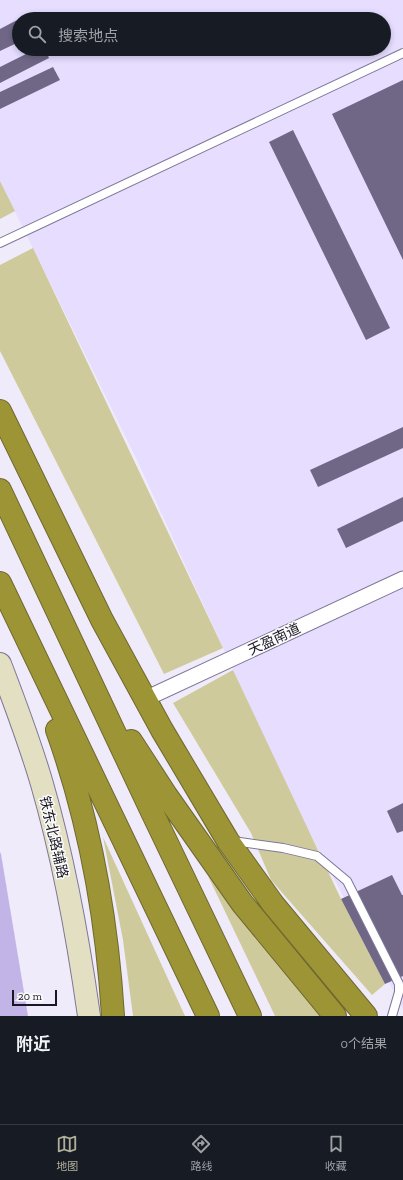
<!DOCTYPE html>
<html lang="zh">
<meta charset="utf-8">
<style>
:root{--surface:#171b24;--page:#20242c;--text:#f1f3f6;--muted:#9ea1a6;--line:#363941;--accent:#b0af99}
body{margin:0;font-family:"Zilla Slab","Noto Sans SC",serif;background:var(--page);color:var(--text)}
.scale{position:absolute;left:12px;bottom:10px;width:45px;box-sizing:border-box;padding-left:4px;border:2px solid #1a1622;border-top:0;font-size:11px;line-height:14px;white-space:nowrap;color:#1a1622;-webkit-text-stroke:3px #fbfbfb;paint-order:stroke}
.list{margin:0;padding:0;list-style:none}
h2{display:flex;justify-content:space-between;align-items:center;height:52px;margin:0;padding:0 16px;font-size:17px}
h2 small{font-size:13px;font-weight:400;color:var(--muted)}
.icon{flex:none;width:22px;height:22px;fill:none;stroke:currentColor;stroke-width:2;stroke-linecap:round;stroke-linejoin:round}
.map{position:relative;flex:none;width:403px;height:1016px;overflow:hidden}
.search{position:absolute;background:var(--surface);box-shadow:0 2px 6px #0003;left:12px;right:12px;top:12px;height:44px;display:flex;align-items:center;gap:10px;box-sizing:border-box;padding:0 14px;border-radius:22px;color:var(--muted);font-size:15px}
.sheet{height:108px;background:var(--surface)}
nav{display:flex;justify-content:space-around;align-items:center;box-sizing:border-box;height:56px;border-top:1px solid var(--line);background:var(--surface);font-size:11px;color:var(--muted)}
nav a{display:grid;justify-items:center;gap:2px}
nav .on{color:var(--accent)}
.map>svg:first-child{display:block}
.built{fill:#e6ddff;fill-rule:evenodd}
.green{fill:#ceca9c}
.water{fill:#c3b4e8}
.building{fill:#6f6785}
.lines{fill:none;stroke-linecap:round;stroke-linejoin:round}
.lane-casing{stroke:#7f7696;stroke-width:10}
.street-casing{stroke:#7f7696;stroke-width:17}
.secondary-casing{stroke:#7f7696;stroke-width:24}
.highway-casing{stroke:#6f682f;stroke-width:24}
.lane{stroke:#fff;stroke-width:8}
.street{stroke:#fff;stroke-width:15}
.secondary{stroke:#e2dfc3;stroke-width:22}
.highway{stroke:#9d9436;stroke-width:22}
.labels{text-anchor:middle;stroke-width:3;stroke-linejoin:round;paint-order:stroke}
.street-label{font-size:14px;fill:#1a1622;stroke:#fbfbfb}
</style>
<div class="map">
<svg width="403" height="1016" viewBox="0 0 403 1016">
<rect width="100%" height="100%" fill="#efebfa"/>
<path class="built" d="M0 0H403V1009L296 807 138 462 0 181ZM19 19H384V49H19Z"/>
<path class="green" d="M0 181 15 211 0 219Z
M33 248 223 648 164 674 0 351V265Z
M233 670 341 899 385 984 372 995 271 880 251 833 173 703Z
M103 837 185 1016H133L123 940Z
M208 876 322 1016H275Z"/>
<path class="water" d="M0 852 1 854 28 1016H0Z"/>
<path class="building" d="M19 19V42L0 51V29Z
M36 49H45L49 58 0 83V67Z
M53 67 60 80 0 109V92Z
M403 80V260L332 114Z
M293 130 390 328 366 340 269 142Z
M403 427V448L318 487 310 470Z
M403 497V521L346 548 337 529Z
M403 803V831L397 833 387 811Z
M392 875 402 895H403V976L385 984 341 899Z"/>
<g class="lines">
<defs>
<path id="lane" d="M0 243 403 53
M233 841 283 848 317 856 347 881 399 984V992L392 1016"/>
<path id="street" d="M145 699 403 579"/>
<path id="secondary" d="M0 664C15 703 30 743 42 784 64 860 78 938 89 1016"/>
<path id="highway" d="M0 411 102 620 162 730 228 841 273 904 366 1016
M0 490 152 812 250 1016
M0 583 208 1016
M57 730C90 822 107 919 113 1016
M131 741 166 795 242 903 335 1016"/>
</defs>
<use href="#lane" class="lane-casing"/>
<use href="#street" class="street-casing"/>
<use href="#secondary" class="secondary-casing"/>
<use href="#highway" class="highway-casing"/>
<use href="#lane" class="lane"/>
<use href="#street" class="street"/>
<use href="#secondary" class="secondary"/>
<use href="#highway" class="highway"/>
</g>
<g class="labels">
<g class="street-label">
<text transform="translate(274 639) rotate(-25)" y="5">天盈南道</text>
<text transform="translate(54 837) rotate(77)" y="5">铁东北路辅路</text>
</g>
</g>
</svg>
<div class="scale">20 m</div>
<div class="search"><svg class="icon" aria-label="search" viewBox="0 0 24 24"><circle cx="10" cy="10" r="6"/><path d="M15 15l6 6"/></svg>搜索地点</div>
</div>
<section class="sheet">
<h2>附近<small>0个结果</small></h2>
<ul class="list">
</ul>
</section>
<nav>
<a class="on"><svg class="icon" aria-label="map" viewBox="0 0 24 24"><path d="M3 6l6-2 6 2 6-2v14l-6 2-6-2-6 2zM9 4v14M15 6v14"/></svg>地图</a>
<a><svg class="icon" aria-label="directions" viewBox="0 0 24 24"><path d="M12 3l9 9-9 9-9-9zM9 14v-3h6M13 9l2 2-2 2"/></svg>路线</a>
<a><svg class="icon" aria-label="saved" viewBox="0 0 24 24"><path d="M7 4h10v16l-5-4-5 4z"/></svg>收藏</a>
</nav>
